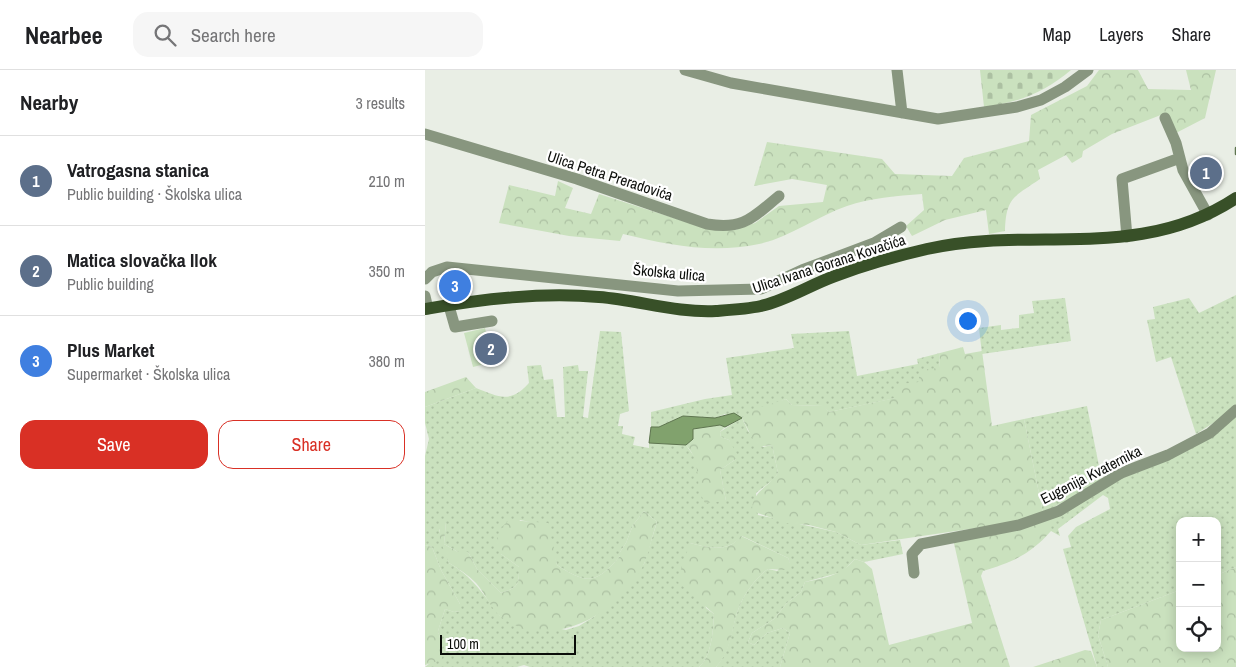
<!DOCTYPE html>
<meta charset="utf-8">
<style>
:root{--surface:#fff;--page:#f6f6f6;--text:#202124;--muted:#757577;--line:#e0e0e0;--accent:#d93025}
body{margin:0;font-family:"Archivo Narrow",sans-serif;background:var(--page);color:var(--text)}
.controls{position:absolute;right:15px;bottom:15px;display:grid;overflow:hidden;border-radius:10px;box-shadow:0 2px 12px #0003}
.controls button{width:45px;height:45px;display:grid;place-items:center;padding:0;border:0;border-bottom:1px solid var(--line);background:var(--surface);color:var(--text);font:25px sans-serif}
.scale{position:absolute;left:15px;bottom:12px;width:136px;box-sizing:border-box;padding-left:5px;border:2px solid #0b0d0a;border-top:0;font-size:14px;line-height:18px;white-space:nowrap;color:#0b0d0a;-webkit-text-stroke:4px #fff;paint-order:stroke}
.you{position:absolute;left:542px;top:250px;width:18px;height:18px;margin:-12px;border:4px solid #fff;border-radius:50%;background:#1a73e8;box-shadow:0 0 0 8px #1a73e833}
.badge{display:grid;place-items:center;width:32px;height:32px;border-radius:50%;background:var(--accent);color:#fff;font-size:16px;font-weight:700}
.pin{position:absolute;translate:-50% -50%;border:2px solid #fff;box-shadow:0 1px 5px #0006}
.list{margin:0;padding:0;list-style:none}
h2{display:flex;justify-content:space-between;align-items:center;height:65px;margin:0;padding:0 20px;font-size:21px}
h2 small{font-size:16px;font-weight:400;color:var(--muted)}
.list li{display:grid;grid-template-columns:32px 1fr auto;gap:15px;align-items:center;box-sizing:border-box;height:90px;padding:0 20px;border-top:1px solid var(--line)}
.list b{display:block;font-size:19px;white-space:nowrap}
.list p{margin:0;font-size:16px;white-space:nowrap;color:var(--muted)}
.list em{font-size:16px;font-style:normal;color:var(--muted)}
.actions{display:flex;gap:10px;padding:15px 20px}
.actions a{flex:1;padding:11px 0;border:1px solid var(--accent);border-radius:15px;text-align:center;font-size:18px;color:var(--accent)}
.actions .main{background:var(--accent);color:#fff}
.icon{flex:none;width:28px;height:28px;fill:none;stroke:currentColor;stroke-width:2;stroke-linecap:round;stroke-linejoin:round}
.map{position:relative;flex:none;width:811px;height:597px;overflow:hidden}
header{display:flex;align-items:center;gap:30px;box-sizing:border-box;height:70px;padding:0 25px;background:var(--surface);border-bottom:1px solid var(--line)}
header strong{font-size:24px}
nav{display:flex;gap:28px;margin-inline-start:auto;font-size:18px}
.search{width:350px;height:45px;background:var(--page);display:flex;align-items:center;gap:12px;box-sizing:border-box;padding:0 18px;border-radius:15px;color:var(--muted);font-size:19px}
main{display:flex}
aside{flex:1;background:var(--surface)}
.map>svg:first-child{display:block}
.grass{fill:url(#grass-dots);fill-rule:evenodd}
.forest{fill:url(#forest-crowns)}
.cemetery{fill:url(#cemetery-stones)}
.park{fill:#cae1be}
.water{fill:#81a26d;stroke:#5e754f}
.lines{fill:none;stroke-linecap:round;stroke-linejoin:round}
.stream{stroke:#5e754f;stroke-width:2.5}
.minor{stroke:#88967f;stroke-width:11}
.major{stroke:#385028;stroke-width:12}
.labels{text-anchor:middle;stroke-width:4.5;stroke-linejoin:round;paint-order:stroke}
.street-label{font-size:15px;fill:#0b0d0a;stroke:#fff}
</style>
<header>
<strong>Nearbee</strong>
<div class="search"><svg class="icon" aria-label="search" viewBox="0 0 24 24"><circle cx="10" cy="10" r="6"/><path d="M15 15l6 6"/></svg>Search here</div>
<nav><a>Map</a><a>Layers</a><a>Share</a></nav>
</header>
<main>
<aside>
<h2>Nearby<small>3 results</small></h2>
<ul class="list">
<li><span class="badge" style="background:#5c6f8a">1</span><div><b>Vatrogasna stanica</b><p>Public building · Školska ulica</p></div><em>210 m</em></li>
<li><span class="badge" style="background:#5c6f8a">2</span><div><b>Matica slovačka Ilok</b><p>Public building</p></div><em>350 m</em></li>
<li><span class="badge" style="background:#3f7fe0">3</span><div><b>Plus Market</b><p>Supermarket · Školska ulica</p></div><em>380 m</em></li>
</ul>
<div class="actions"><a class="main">Save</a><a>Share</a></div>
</aside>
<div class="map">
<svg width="811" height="597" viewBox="0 0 811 597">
<defs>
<pattern id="grass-dots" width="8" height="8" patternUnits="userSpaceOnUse" patternTransform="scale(1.25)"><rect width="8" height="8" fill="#cae1be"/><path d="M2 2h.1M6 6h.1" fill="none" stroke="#acc0a2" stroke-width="1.8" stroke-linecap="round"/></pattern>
<pattern id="forest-crowns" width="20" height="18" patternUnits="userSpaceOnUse" patternTransform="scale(1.25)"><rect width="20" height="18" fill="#cae1be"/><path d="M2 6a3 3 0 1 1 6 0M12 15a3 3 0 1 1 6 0" fill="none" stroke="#acc0a2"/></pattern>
<pattern id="cemetery-stones" width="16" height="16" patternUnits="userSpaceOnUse" patternTransform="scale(1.25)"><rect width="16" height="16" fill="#cae1be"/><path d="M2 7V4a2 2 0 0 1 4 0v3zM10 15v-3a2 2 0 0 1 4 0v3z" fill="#acc0a2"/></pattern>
</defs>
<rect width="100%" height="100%" fill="#e9eee5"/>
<path class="grass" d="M811 225V335L793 350 771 364 746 287 731 292 722 250 730 249 728 237 764 228 774 243Z
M640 228 646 271 557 284 554 258 576 255V260L594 258V245L609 243 607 231Z
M175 261 196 262 204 341 195 344 193 356H198L197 364 210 367 208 375 224 378V373L261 375 301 431 295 400 311 389 304 370 296 367 295 362 316 348 300 344 290 348 258 346 234 357H226V342L280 329 307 325 301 288 369 278 366 264 424 261 432 306 493 294 492 289 515 283 514 298 471 328 404 342 398 336 367 335 361 329 317 348 323 361 338 377 347 375 353 403 349 409 331 423 333 445 411 462 436 475 475 470 478 484 439 492 430 489 417 502 380 512 376 522 362 533 349 549 327 563 323 572 329 575 342 563 358 558 365 563 355 597H291C306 579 305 565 312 543 317 527 329 509 343 499L352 501 365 492 363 488 317 466C302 483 284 478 265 473L281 538 289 544C288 560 287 586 274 597H105L99 595 92 597H0L19 582 13 561 20 539 29 542 35 541V534L16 500 7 477 0 475V386L4 369 0 353V337L51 318C74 327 85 334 104 313L102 296 116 295 119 310 128 309 132 347H140L138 297 153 295 154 301H163L158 347 163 348ZM219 441 232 452 219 494 170 546 154 556 141 560 75 546C59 525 47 506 24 493L14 460 21 452 19 474 33 482H43L52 499 76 523C94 517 94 515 94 497L76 484 95 450 105 452 127 478 132 495C163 515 171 514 195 486V482L201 473 208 455Z
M662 336 677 411 618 443 599 349Z
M811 343V497L792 505V451H755V520L676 550 673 565 683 597H672L638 479 646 477 643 466 651 457 685 439 683 428 678 425 633 459 635 466 626 461V446Z"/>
<path class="forest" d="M674 0H713L723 19 766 20 761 0H791L780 48 751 63 741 43 687 64 658 81 657 87 647 93 641 85 613 100 615 109C589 127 581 127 580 161L564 164 561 140 520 150 487 166 481 156 499 140 497 124C472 126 445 128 422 136 393 146 363 168 334 174 287 184 244 175 198 164L195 171 144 166 74 153 84 115 130 126 133 111 148 118 140 138 166 144 174 124 283 159 310 160 330 153 354 136 398 132 402 115 367 109 329 116 342 72 457 89 470 104 527 106 539 88 604 71 606 45 662 16Z
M538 277 540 284 557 281 567 356 599 349 618 443 585 453 436 475 411 462 384 455 361 453 327 441C327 421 343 418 353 403L347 375 332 377 317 348 330 339 361 329 367 335 399 336 404 342 470 328V319L474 314 494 312V300L514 298 515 283Z
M41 307 51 318 0 337V322Z
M295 355 300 357 295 362 296 367 304 370 312 384 311 389 295 400 301 431 280 433C268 411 278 393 261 375L268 368V359Z
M219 441 232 452C227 465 224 484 218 496 195 544 124 583 76 547 66 539 60 523 51 513 43 505 34 499 24 493L15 470 14 452H21L19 474 33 482H43L52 499 76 523C94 517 94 515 94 497L76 484 70 474 77 457 84 450 123 453 132 495C163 515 171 514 195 486V482L201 473 208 455Z
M626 447V461C605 485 587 492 558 501L556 506 585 597H355L365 563 358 558 342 563 329 575 323 572 327 563 349 549 362 533 376 522 380 512C400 508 417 505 430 489L439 492 447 499 464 575 547 553 528 469Z
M316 466 363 488 365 492 361 500 343 499C329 509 317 527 312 543 306 563 306 581 291 597H274C287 586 288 560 289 544L252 511 265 473C284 478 303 483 316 466Z
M0 475 7 477 16 500 35 534V541L29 542 20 539 13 561 19 582 16 590 0 595Z
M811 497V597H683L673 565 676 550 755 520V578H792V505Z
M660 580 666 581 672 597H608Z"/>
<path class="cemetery" d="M555 0H646C620 22 593 33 559 37Z"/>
<path class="park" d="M60 258 68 292 48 297 39 263Z"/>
<path class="water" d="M309 343 317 348 300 357 295 355 268 359V369L261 375 224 373 226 357H234L258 346 290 348Z"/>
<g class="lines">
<path class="stream" d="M811 78V84"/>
<path class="minor" d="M260 0 306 13 513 49 592 37 616 30 640 17 663 0
M472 0 477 43
M740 48 751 73 758 100 783 145
M0 64 152 109 282 154C319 160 327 148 354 126
M702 167 697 109 755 88
M0 209 7 202 22 197 253 221 336 219 377 200 449 173 476 157
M0 226 3 239
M24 236 30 257 67 251
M489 503 487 484 496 474 594 455 634 441 696 403 743 385 785 363 811 340"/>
<path class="major" d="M0 239C58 229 116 222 174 227 213 230 252 243 291 241 305 240 322 239 336 236 362 230 385 215 410 206 440 195 471 186 502 179 608 155 713 193 811 128"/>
</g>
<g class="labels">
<g class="street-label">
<text transform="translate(185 106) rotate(18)" y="5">Ulica Petra Preradovića</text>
<text transform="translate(404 194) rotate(-18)" y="5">Ulica Ivana Gorana Kovačića</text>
<text transform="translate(244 203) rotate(5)" y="5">Školska ulica</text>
<text transform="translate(666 405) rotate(-27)" y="5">Eugenija Kvaternika</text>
</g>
</g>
</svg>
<div class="controls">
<button>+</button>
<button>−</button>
<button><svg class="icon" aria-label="locate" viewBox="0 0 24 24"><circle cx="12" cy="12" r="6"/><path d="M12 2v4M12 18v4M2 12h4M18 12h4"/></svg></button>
</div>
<div class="scale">100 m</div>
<div class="you"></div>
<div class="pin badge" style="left:781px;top:103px;background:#5c6f8a">1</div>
<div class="pin badge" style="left:66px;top:279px;background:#5c6f8a">2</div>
<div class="pin badge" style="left:30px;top:216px;background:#3f7fe0">3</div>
</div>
</main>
